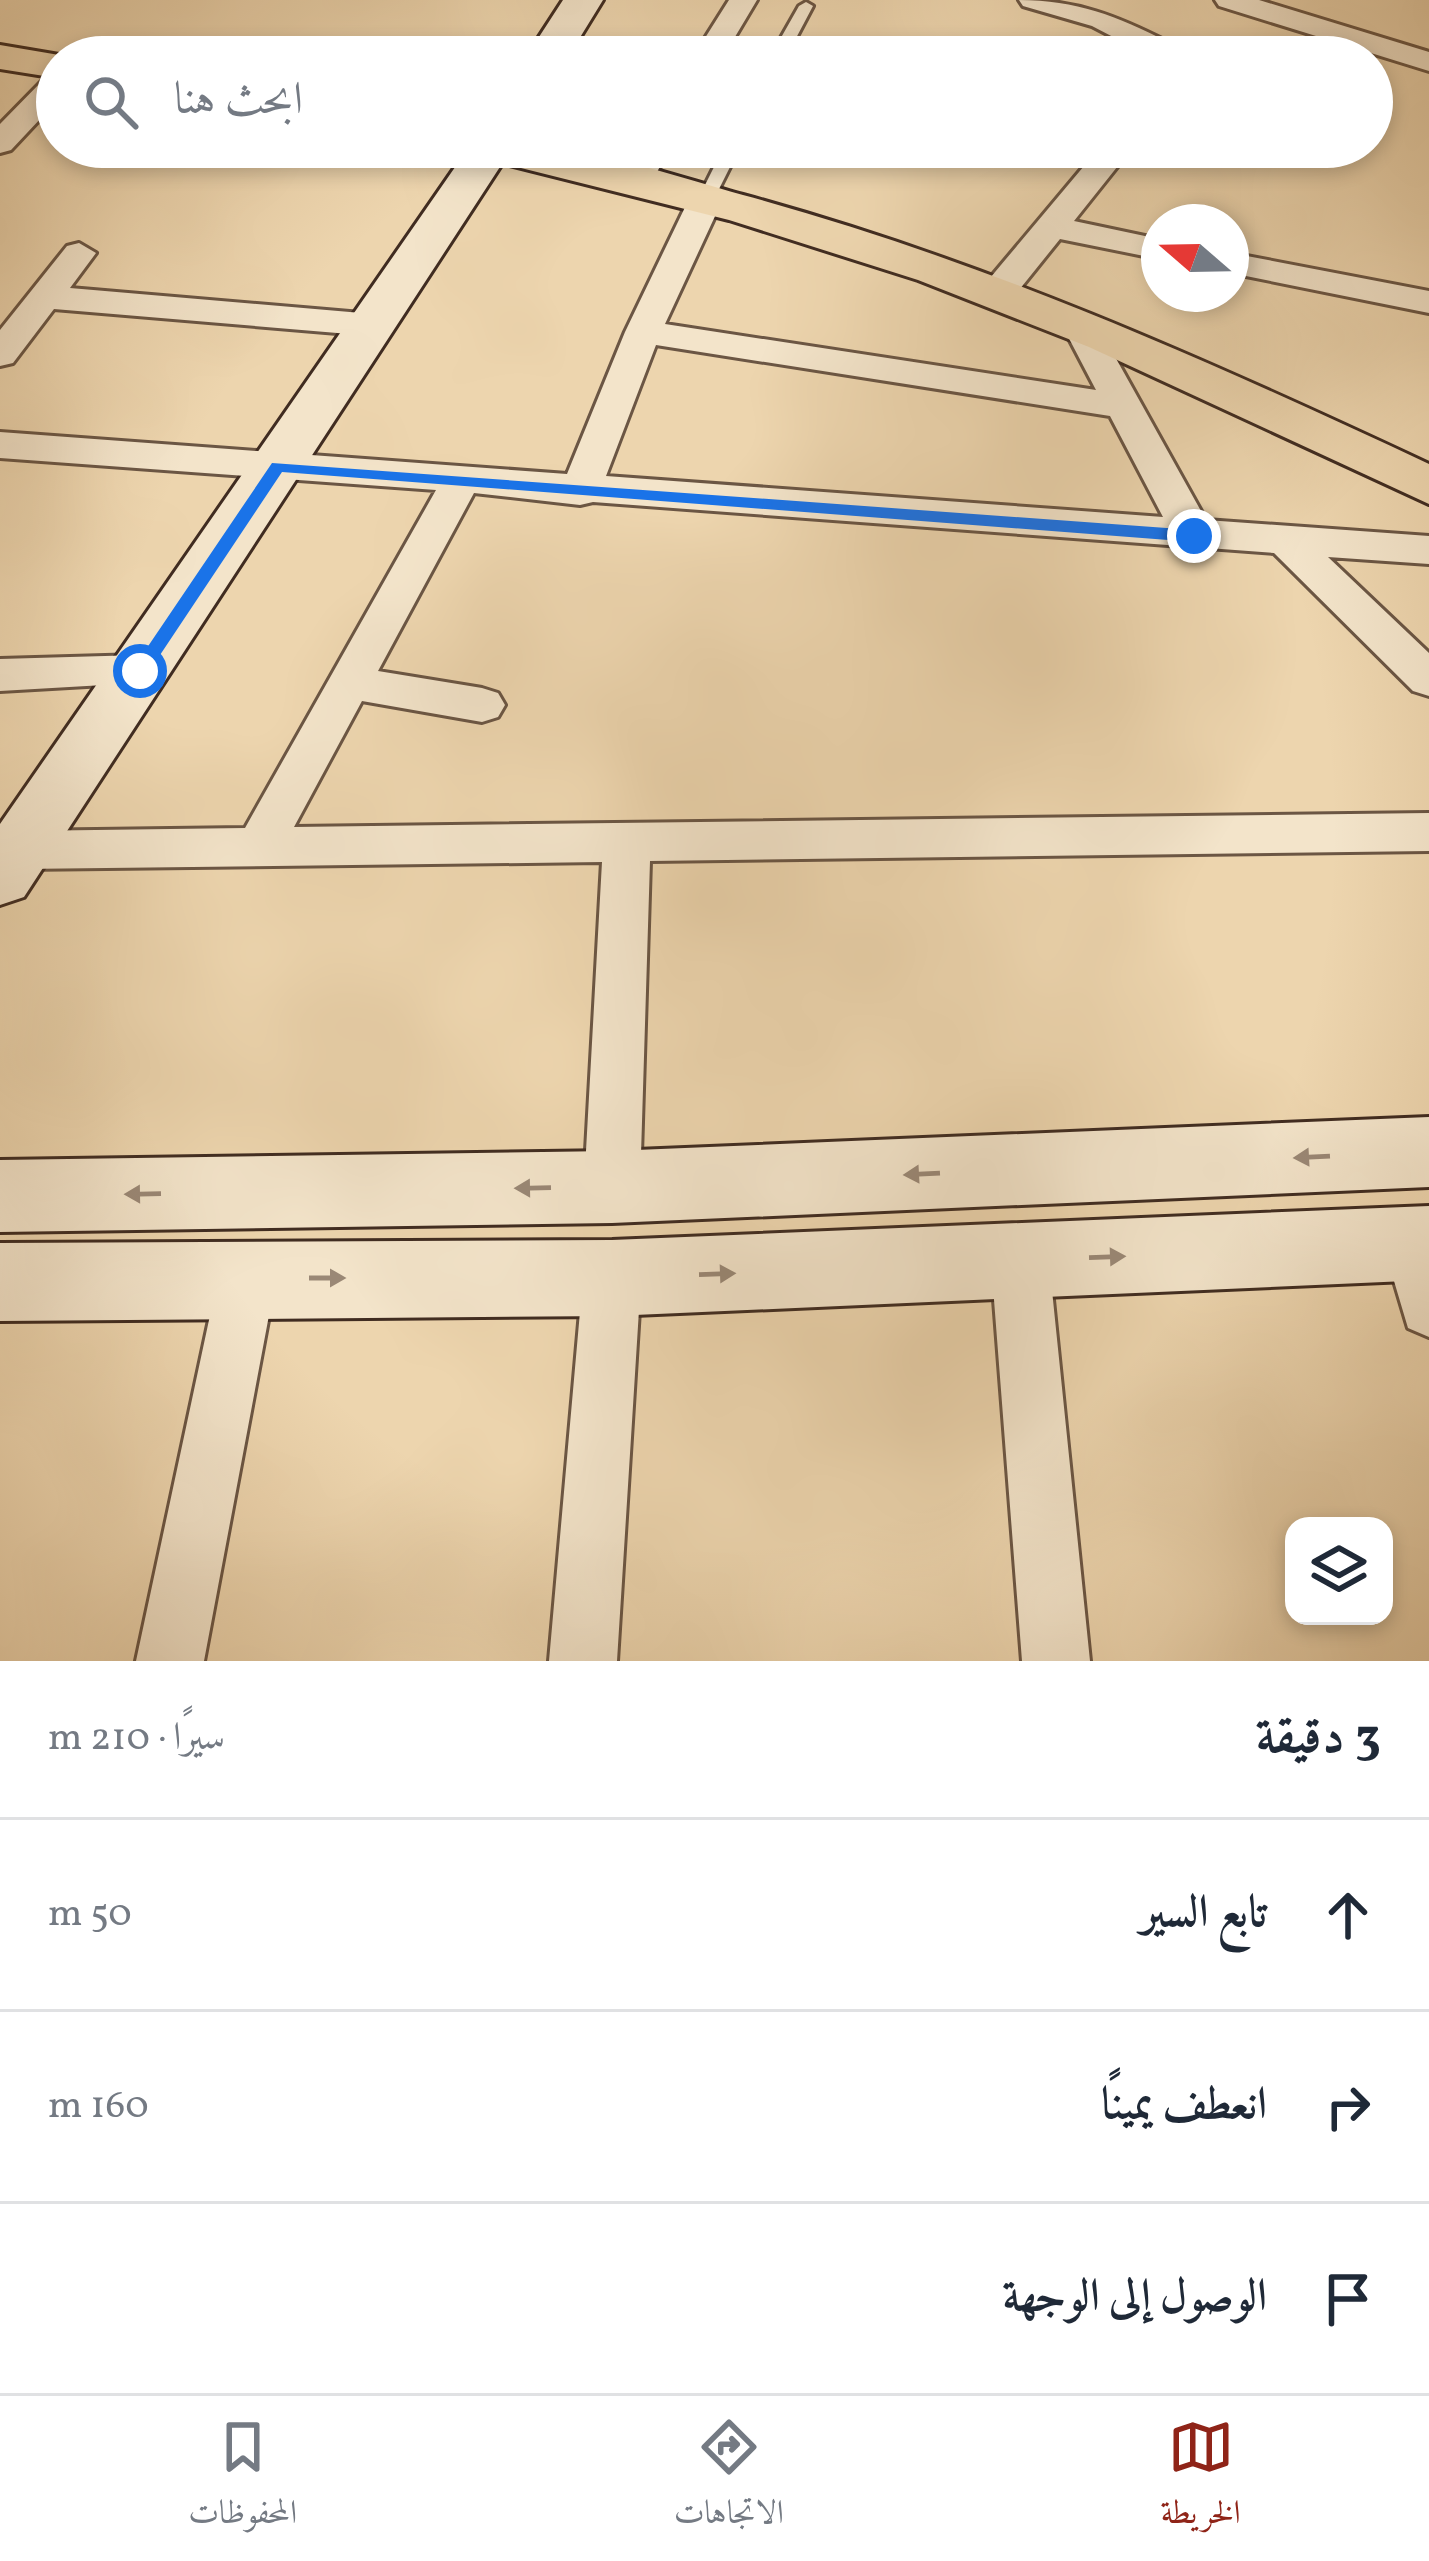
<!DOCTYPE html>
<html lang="ar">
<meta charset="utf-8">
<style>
:root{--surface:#fff;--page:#f2f2f3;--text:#1f2937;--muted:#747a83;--line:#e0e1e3;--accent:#8f2418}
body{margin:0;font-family:Vollkorn,Amiri,serif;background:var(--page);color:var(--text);direction:rtl}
.controls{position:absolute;right:36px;bottom:36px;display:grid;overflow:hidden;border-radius:24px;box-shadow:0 6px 18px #0003}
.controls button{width:108px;height:108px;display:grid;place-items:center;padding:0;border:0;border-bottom:3px solid var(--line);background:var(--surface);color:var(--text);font:60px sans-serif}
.compass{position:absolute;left:1141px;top:204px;width:108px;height:108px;border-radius:50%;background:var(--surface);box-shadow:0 6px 18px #0003;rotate:290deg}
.stop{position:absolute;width:36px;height:36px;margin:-27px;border:9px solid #1a73e8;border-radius:50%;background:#fff}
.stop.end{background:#1a73e8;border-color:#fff;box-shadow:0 3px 12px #0008}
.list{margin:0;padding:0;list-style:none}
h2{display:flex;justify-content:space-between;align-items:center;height:156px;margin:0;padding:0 48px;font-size:51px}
h2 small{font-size:39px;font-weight:400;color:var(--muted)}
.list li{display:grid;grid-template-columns:78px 1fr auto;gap:36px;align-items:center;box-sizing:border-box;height:192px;padding:0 48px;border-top:3px solid var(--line)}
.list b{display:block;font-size:45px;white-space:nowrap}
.list em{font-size:39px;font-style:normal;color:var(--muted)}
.icon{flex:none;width:66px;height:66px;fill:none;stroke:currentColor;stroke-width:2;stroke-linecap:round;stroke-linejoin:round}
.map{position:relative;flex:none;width:1429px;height:1661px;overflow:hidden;direction:ltr}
.search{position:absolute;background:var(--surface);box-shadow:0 6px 18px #0003;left:36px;right:36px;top:36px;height:132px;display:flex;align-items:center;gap:30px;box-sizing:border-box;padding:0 42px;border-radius:66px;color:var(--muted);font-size:45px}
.sheet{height:732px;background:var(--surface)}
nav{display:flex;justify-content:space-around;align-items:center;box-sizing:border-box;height:168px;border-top:3px solid var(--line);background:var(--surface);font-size:33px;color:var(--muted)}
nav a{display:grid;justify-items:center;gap:6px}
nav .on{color:var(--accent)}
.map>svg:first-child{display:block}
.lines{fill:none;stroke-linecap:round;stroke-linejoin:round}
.lane-casing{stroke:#6b5644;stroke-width:6}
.street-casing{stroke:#6b5644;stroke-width:6}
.secondary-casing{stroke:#402c21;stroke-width:6}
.primary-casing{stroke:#402c21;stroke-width:6}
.lane{fill:#f3e4ca;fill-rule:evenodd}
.street{fill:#f3e4ca;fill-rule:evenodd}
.secondary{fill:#f3e4ca;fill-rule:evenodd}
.primary{fill:#edd5ae;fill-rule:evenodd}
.oneway{fill:#9a8876}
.route{fill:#1a73e8}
</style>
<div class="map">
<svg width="1429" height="1661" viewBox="0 0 1429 1661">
<rect width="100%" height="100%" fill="#edd5ae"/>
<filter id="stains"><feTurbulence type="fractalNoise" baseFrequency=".00167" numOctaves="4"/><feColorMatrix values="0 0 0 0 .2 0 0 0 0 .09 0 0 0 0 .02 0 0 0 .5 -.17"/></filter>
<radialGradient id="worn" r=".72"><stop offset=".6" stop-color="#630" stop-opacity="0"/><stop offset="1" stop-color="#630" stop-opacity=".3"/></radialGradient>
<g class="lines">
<defs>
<path id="lane" d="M806 2 813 6 786 57H770L799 6Z
M711 48 757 52 765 57 706 55V49Z
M724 147H740L712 203H700L698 199Z"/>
<path id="street" d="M729 0H757L723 57H693Z
M1019 0C1076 0 1117 16 1168 42L1171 57H1141L1142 52 1092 26 1023 6Z
M1215 0H1259L1429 52V71L1219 6Z
M57 74V101L11 150 0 153V124L46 77Z
M639 147H671L648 188 636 191 620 181Z
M1100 147H1133L1074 221 1159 239V259L1060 239 1011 300H985L980 292 985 284Z
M706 189 723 199 665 324 1096 390 1063 327 1081 316 1094 319 1206 520 1429 536V564L1328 557 1429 653V696L1413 691 1274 553 593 502 580 505 474 493 378 671 482 688 498 693 505 705 498 717 482 722 362 701 294 827 1429 813V851L650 861 640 1187 632 1205 612 1213 592 1205 584 1187 602 862 21 869 4 864V836L21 831 245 828 436 490 0 458V432L567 474 625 332 689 199ZM656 345 1110 416 1163 517 606 476Z
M79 243 96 253 70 288 373 314 391 325 373 336 54 309 13 363 0 366V330L67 246Z
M1231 253 1429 291V313L1231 273Z
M140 655 156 660 162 671 156 682 0 691V659Z
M1412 1217 1429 1223V1337L1408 1328 1383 1244 1392 1225Z
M1020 1233 1041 1241 1049 1261 1090 1661H1022L991 1261 999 1241Z
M247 1250 268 1258 276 1278 204 1661H136L218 1278 226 1258Z
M612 1250 633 1258 641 1278 617 1661H549L583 1278 591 1258Z"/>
<path id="secondary" d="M563 0H603L568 57H526Z
M469 147H513L24 897 0 905V824Z
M1429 1117V1187L612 1223 0 1232V1160L612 1151Z
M1429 1206V1280L612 1316 0 1321V1243L612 1240Z"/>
<path id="primary" d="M0 45 71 57H57V78L0 69Z
M467 147C494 147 522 144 549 147 613 154 681 178 743 195 983 260 1205 359 1429 464V504L1089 347 918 280 729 220 473 156Z"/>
</defs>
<use href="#lane" class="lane-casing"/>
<use href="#street" class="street-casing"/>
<use href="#secondary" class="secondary-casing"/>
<use href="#primary" class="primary-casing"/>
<use href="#lane" class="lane"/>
<use href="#street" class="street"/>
<use href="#secondary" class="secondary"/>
<use href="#primary" class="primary"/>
</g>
<defs><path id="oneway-solid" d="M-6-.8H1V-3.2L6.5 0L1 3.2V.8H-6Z" transform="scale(3)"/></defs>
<g class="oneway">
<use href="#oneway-solid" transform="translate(1312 1157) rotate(177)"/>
<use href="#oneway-solid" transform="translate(922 1174) rotate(177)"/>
<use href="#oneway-solid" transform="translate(533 1188) rotate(179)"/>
<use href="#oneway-solid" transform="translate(143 1194) rotate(179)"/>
<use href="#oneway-solid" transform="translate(1107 1257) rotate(-2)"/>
<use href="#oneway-solid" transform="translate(717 1274) rotate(-2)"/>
<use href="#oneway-solid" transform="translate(327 1278)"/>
</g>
<path class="route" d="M272 463 1194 530 1202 536 1194 542 282 472 146 676H134V667Z"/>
<rect width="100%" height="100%" filter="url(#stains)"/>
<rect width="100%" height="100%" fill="url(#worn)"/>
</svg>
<div class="controls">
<button><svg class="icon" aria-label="layers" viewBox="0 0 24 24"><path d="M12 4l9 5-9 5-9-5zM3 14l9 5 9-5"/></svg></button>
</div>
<svg class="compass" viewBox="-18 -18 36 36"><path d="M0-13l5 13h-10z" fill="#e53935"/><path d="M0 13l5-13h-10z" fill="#747a83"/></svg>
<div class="stop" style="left:140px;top:671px"></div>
<div class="stop end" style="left:1194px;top:536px"></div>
<div class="search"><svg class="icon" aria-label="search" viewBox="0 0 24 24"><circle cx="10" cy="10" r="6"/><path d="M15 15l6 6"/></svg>ابحث هنا</div>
</div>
<section class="sheet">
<h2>3 دقيقة<small>سيرًا · 210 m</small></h2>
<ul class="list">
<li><svg class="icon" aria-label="ahead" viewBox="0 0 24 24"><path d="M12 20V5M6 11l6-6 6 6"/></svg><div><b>تابع السير</b></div><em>50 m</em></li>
<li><svg class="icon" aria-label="right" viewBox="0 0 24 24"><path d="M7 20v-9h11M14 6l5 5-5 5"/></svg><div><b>انعطف يمينًا</b></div><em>160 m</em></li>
<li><svg class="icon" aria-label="arrive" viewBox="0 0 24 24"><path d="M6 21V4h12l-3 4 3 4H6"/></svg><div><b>الوصول إلى الوجهة</b></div></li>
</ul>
</section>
<nav>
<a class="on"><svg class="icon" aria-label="map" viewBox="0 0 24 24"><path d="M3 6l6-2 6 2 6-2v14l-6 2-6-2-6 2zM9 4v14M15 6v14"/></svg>الخريطة</a>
<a><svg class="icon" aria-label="directions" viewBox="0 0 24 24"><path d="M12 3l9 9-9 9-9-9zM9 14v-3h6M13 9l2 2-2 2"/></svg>الاتجاهات</a>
<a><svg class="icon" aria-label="saved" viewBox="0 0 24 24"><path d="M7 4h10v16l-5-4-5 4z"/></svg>المحفوظات</a>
</nav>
